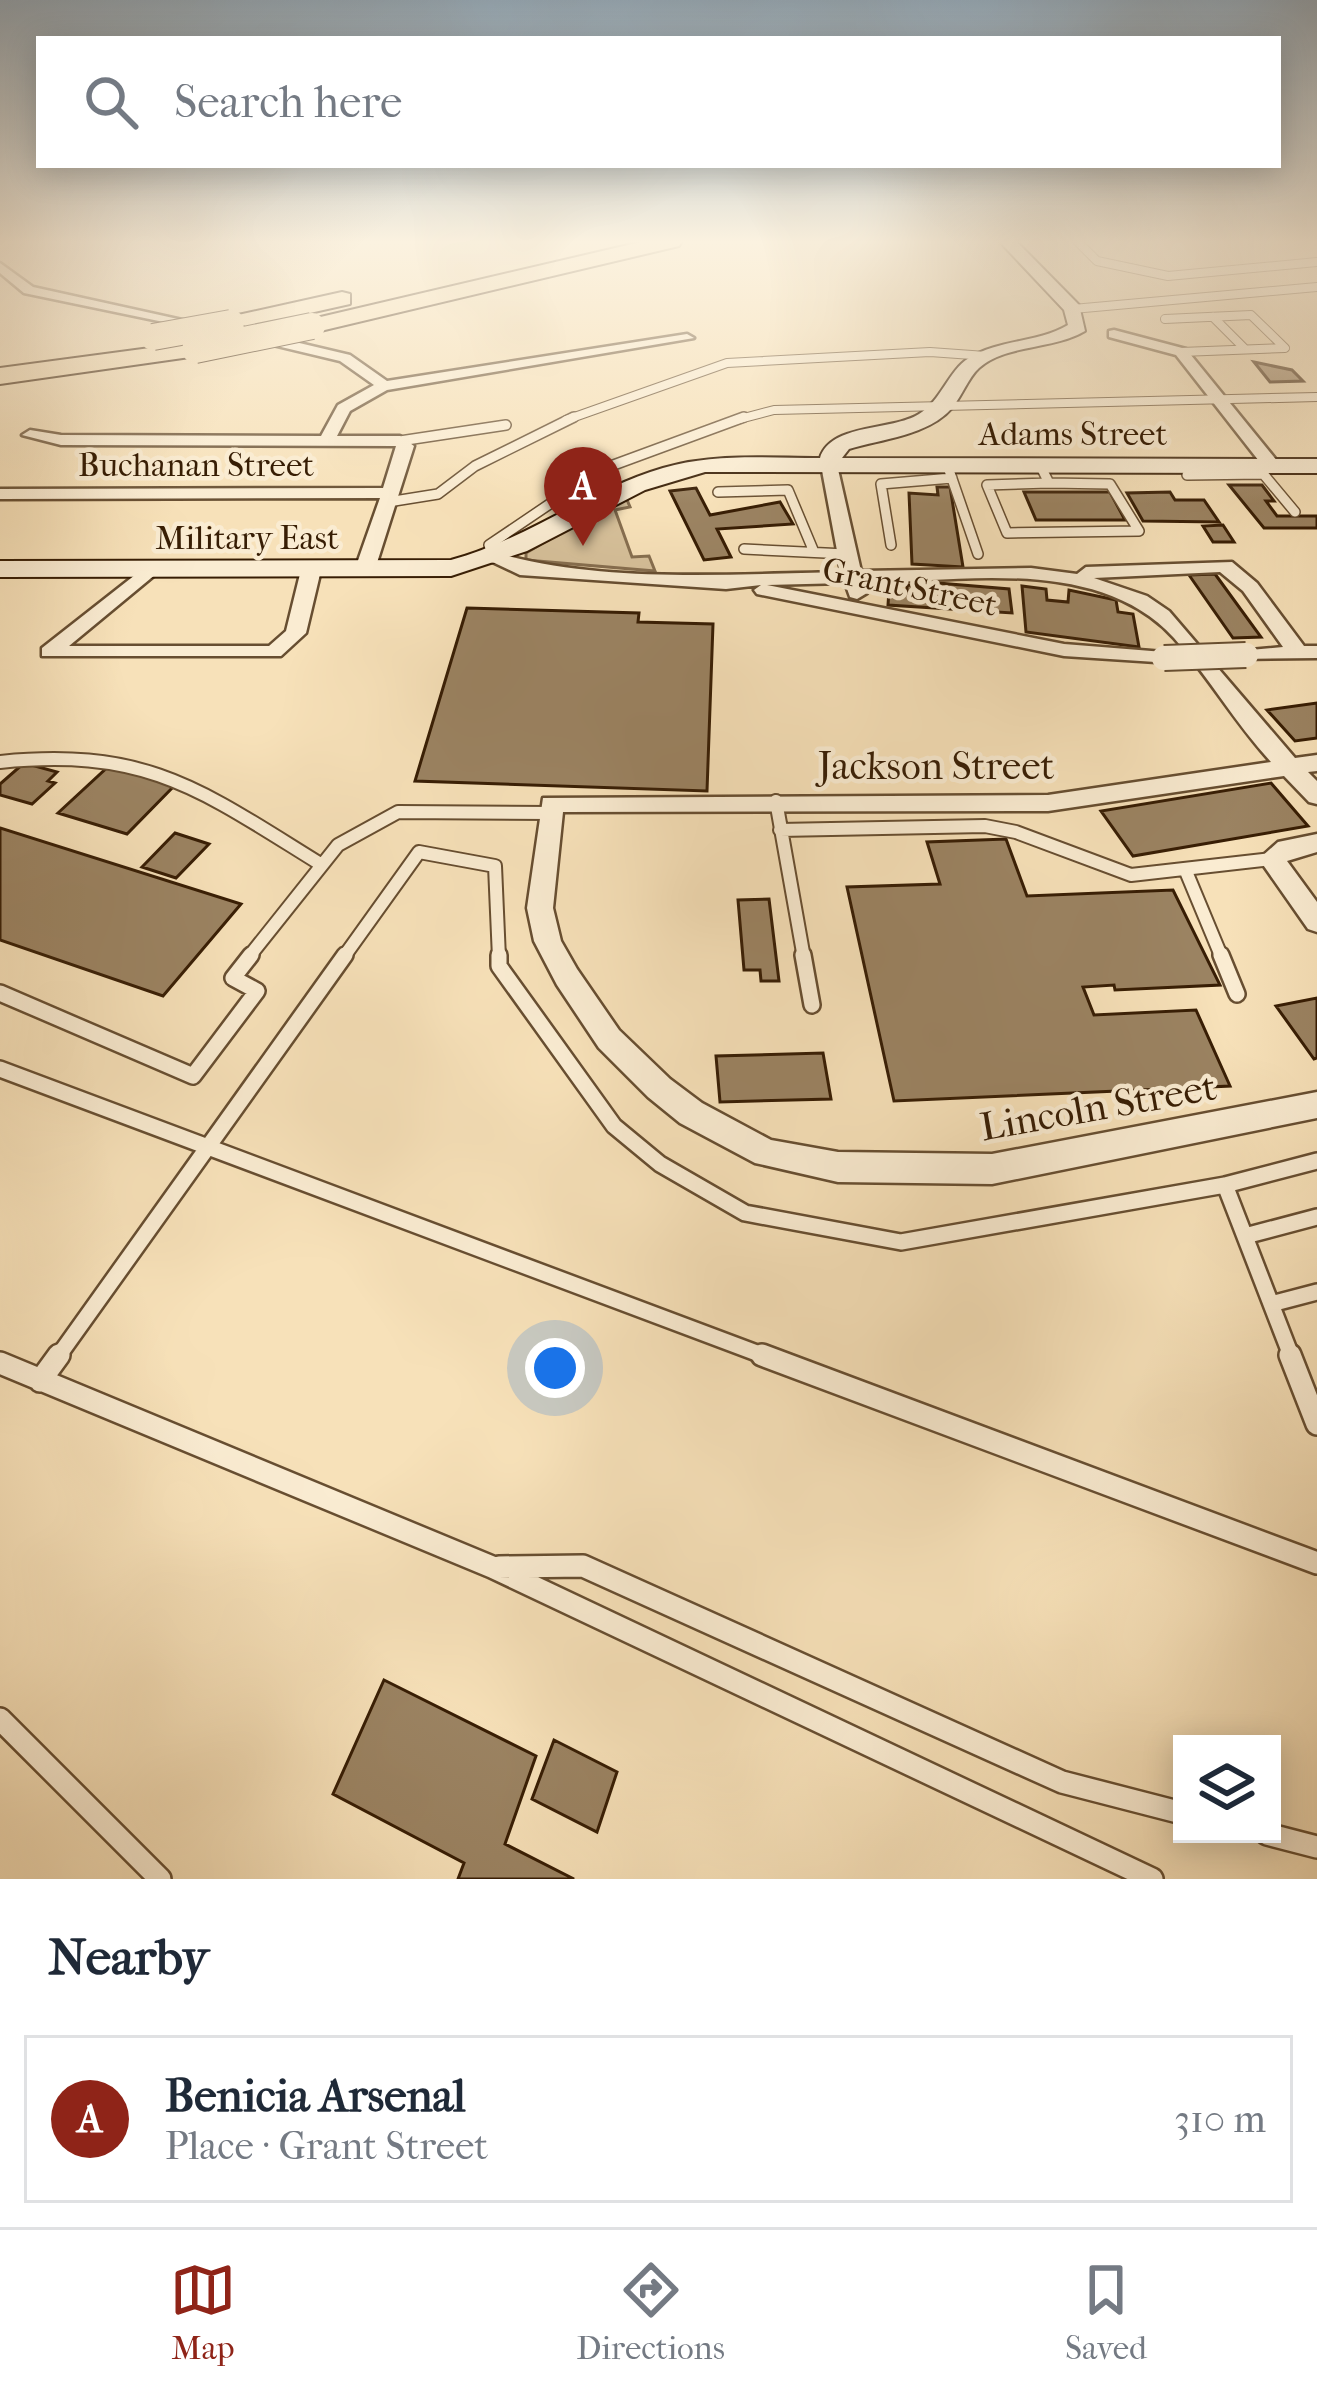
<!DOCTYPE html>
<meta charset="utf-8">
<style>
:root{--surface:#fff;--page:#f2f2f3;--text:#1f2937;--muted:#747a83;--line:#e0e1e3;--accent:#8f2418}
body{margin:0;font-family:"IM FELL French Canon",serif;background:var(--page);color:var(--text)}
.controls{position:absolute;right:36px;bottom:36px;display:grid;overflow:hidden;border-radius:0px;box-shadow:0 6px 30px #0003}
.controls button{width:108px;height:108px;display:grid;place-items:center;padding:0;border:0;border-bottom:3px solid var(--line);background:var(--surface);color:var(--text);font:60px sans-serif}
.you{position:absolute;left:555px;top:1368px;width:42px;height:42px;margin:-30px;border:9px solid #fff;border-radius:50%;background:#1a73e8;box-shadow:0 0 0 18px #1a73e833}
.badge{display:grid;place-items:center;width:78px;height:78px;border-radius:50%;background:var(--accent);color:#fff;font-size:39px;font-weight:700}
.pin{position:absolute;translate:-50% -99px;filter:drop-shadow(0 3px 6px #0008)}
.pin::after{content:'';position:absolute;top:63px;width:42px;height:36px;background:inherit;clip-path:polygon(0 0,100% 0,50% 100%)}
.list{margin:0;padding:0;list-style:none}
h2{display:flex;justify-content:space-between;align-items:center;height:156px;margin:0;padding:0 48px;font-size:51px}
h2 small{font-size:39px;font-weight:400;color:var(--muted)}
.list li{display:grid;grid-template-columns:78px 1fr auto;gap:36px;align-items:center;box-sizing:border-box;height:168px;margin:0 24px 24px;padding:0 24px;border:3px solid var(--line);border-radius:0px}
.list b{display:block;font-size:45px;white-space:nowrap}
.list p{margin:0;font-size:39px;white-space:nowrap;color:var(--muted)}
.list em{font-size:39px;font-style:normal;color:var(--muted)}
.icon{flex:none;width:66px;height:66px;fill:none;stroke:currentColor;stroke-width:2;stroke-linecap:round;stroke-linejoin:round}
.map{position:relative;flex:none;width:1317px;height:1879px;overflow:hidden}
.search{position:absolute;background:var(--surface);box-shadow:0 6px 30px #0003;left:36px;right:36px;top:36px;height:132px;display:flex;align-items:center;gap:30px;box-sizing:border-box;padding:0 42px;border-radius:0px;color:var(--muted);font-size:45px}
.sheet{height:348px;background:var(--surface)}
nav{display:flex;justify-content:space-around;align-items:center;box-sizing:border-box;height:168px;border-top:3px solid var(--line);background:var(--surface);font-size:33px;color:var(--muted)}
nav a{display:grid;justify-items:center;gap:6px}
nav .on{color:var(--accent)}
.map>svg:first-child{display:block}
.green{fill:#d6c09a;stroke:#866e4f;stroke-width:3}
.building{fill:#9b8362;stroke:#371d04;stroke-width:3}
.lines{fill:none;stroke-linecap:round;stroke-linejoin:round}
.lane-far4-casing{stroke:#674e31;stroke-width:10}
.lane-far3-casing{stroke:#674e31;stroke-width:12}
.lane-far2-casing{stroke:#674e31;stroke-width:16}
.lane-far1-casing{stroke:#674e31;stroke-width:20}
.lane-casing{stroke:#674e31;stroke-width:26}
.street-casing{stroke:#674e31;stroke-width:5}
.secondary-casing{stroke:#371d04;stroke-width:4}
.highway-casing{stroke:#371d04;stroke-width:4}
.lane-far4{stroke:#faecd2;stroke-width:8}
.lane-far3{stroke:#faecd2;stroke-width:9}
.lane-far2{stroke:#faecd2;stroke-width:12}
.lane-far1{stroke:#faecd2;stroke-width:15}
.lane{stroke:#faecd2;stroke-width:21}
.street{fill:#faecd2;fill-rule:evenodd}
.secondary{fill:#faecd2;fill-rule:evenodd}
.highway{fill:#f7e1b9;fill-rule:evenodd}
.street-bridge-casing{stroke:#674e31;stroke-width:28;stroke-linecap:butt}
.highway-bridge-casing{stroke:#371d04;stroke-width:28;stroke-linecap:butt}
.street-bridge{stroke:#faecd2;stroke-width:24}
.highway-bridge{stroke:#f7e1b9;stroke-width:26}
.labels{text-anchor:middle;stroke-width:9;stroke-linejoin:round;paint-order:stroke}
.far-street-label{font-size:33px;fill:#371d04;stroke:#faecd2}
.street-label{font-size:39px;fill:#371d04;stroke:#faecd2}
</style>
<div class="map">
<svg width="1317" height="1879" viewBox="0 0 1317 1879">
<rect width="100%" height="100%" fill="#f7e1b9"/>
<filter id="stains"><feTurbulence type="fractalNoise" baseFrequency=".00167" numOctaves="4"/><feColorMatrix values="0 0 0 0 .2 0 0 0 0 .09 0 0 0 0 .02 0 0 0 .5 -.17"/></filter>
<radialGradient id="worn" r=".72"><stop offset=".6" stop-color="#630" stop-opacity="0"/><stop offset="1" stop-color="#630" stop-opacity=".3"/></radialGradient>
<path class="green" d="M625 495 630 507 615 510 632 557 649 556 655 571 526 560V553Z"/>
<path class="building" d="M1254 362 1292 370 1303 381 1270 382Z
M1229 485H1262L1274 501H1266L1277 516H1317V528H1264Z
M937 487H950L963 567 912 564 909 493 938 495Z
M696 488 710 515 780 502 793 524 717 529 731 557 704 560 670 491Z
M1024 492H1110L1125 520H1036Z
M1170 492 1175 500H1204L1219 522 1143 521 1127 493Z
M1223 525 1234 542H1213L1203 526Z
M1215 574 1261 637 1233 638 1189 575Z
M938 583 1009 589 1012 613 888 605 889 590 907 591V585L938 587Z
M1022 586 1046 589 1047 600 1068 602 1069 590 1116 600 1118 612 1133 614 1139 647 1026 632Z
M467 608 639 613 638 622 713 624 707 791 415 781Z
M1317 703V738L1295 741 1267 710Z
M24 763 57 772 48 781 55 783 32 804 0 795V784Z
M110 765 176 784 127 834 58 813Z
M1271 783 1308 826 1133 856 1101 811Z
M0 828 241 904 163 996 0 940Z
M175 833 209 844 176 878 142 867Z
M1006 839 1027 896 1173 890 1220 985 1115 990 1114 985 1083 987 1094 1015 1196 1010 1230 1086 894 1101 847 887 940 884 927 842Z
M769 899 779 981H761L760 970H744L738 900Z
M1317 998V1058L1314 1059 1276 1006Z
M823 1053 831 1099 720 1102 716 1056Z
M384 1680 536 1756 505 1844 574 1879H458L464 1863 333 1794Z
M554 1740 617 1772 597 1832 532 1799Z"/>
<g class="lines">
<defs>
<path id="lane-far4" d="M1077 241 1097 261 1168 276 1317 262
M1073 309 1317 287
M1213 317 1245 349
M1165 319 1251 315 1285 348 1181 352
M566 420 727 363 930 352 986 356
M736 420 774 410 1317 397"/>
<path id="lane-far3" d="M400 441 506 425
M1040 465 1049 483
M949 470 978 554
M1260 470 1295 512
M1187 475 1263 474
M1049 483 1110 484 1139 531 1007 533 987 485Z
M718 492 788 490 814 552
M388 502 438 494 475 466 574 417
M891 545 881 484 952 478
M744 549 846 554
M493 558 489 545 600 470 744 417"/>
<path id="lane-far2" d="M0 762C149 747 202 791 322 865
M776 801 804 958
M780 830 985 826 1016 832 1131 875 1272 859
M1185 869 1222 958
M248 958 338 845 398 812 551 813
M343 958 419 852 495 866 499 958"/>
<path id="lane-far1" d="M499 955V966L614 1126 660 1164 745 1213 901 1242 1225 1185 1317 1161
M803 955 812 1005
M1221 955 1237 994
M0 993 193 1076 257 991 233 978 251 955
M0 1069 770 1358
M1225 1185 1292 1358
M1245 1236 1317 1217
M1271 1304 1317 1292
M57 1358 345 955"/>
<path id="lane" d="M762 1355 1317 1563
M1290 1355 1317 1424
M0 1363 492 1567 1152 1879
M40 1381 59 1355
M499 1567 583 1566 1062 1782 1182 1813
M0 1719 160 1879
M1267 1834 1317 1847"/>
<path id="street" d="M0 263 33 287 214 327 207 331 24 293 0 273Z
M1114 330 1186 349 1278 462V470H1266L1176 355 1109 337V331Z
M257 333 350 355 387 381 687 334 694 338 387 390 350 411 337 436H400L414 446 375 569 365 575 355 569 380 498 0 499V489L383 488 396 446 61 445 22 435 30 430 61 435 321 436 338 405 374 385 340 361 252 340 250 337Z
M829 460 837 465 861 571 1031 568 1077 574 1086 567 1232 562 1257 583 1304 646H1317V658L1239 659V651L1283 647 1243 591 1220 572 1094 578 1147 596 1169 611 1295 758 1317 755V771L1308 772 1317 781V804L1309 802 1284 776 1048 811 563 812 553 908 561 941 577 969 619 1030 670 1079 702 1103 771 1140 838 1152 992 1154 1317 1092V1118L992 1184 838 1182 755 1163 680 1123 648 1097 599 1048 557 985 534 941 527 908 543 798 1048 795 1271 762C1235 723 1209 677 1174 638 1099 556 963 581 864 583L867 593 857 599 850 597 845 583 767 585 1064 644 1164 652 1175 658 1171 663 1064 656 757 594 754 590 761 585 726 589 520 575 484 558 493 552C603 584 727 574 841 572L821 465Z
M149 564 159 570 156 574 69 646H269L286 631 301 570 311 564 321 570 306 633 281 656H42V648Z
M1317 834V852L1287 861 1317 902V932L1308 929 1259 859 1278 842Z"/>
<path id="secondary" d="M999 241H1016L1079 305 1085 331C1053 350 1006 344 979 368 968 378 962 396 952 408 929 435 882 439 849 449L842 458 1317 459V473L705 472 645 490 527 551 451 576 0 577V561L451 560C526 540 588 490 663 468 714 453 767 458 820 458 831 423 892 431 919 414 942 400 948 371 969 358 1000 339 1038 343 1068 325L1064 310Z"/>
<path id="highway" d="M645 241H682L679 246 312 333 300 326 312 319Z
M342 292 350 294V304L247 327 235 320 238 315Z
M195 342 208 350 204 355 0 384V368Z"/>
</defs>
<use href="#lane-far4" class="lane-far4-casing"/>
<use href="#lane-far3" class="lane-far3-casing"/>
<use href="#lane-far2" class="lane-far2-casing"/>
<use href="#lane-far1" class="lane-far1-casing"/>
<use href="#lane" class="lane-casing"/>
<use href="#street" class="street-casing"/>
<use href="#secondary" class="secondary-casing"/>
<use href="#highway" class="highway-casing"/>
<use href="#lane-far4" class="lane-far4"/>
<use href="#lane-far3" class="lane-far3"/>
<use href="#lane-far2" class="lane-far2"/>
<use href="#lane-far1" class="lane-far1"/>
<use href="#lane" class="lane"/>
<use href="#street" class="street"/>
<use href="#secondary" class="secondary"/>
<use href="#highway" class="highway"/>
<defs>
<path id="street-bridge" d="M1164 658 1246 655"/>
<path id="highway-bridge" d="M153 337 231 323
M195 350 312 326"/>
</defs>
<use href="#street-bridge" class="street-bridge-casing"/>
<use href="#highway-bridge" class="highway-bridge-casing"/>
<use href="#street-bridge" class="street-bridge"/>
<use href="#highway-bridge" class="highway-bridge"/>
</g>
<linearGradient id="sky" x2="0" y2="1"><stop stop-color="#94abbc"/><stop offset="0.48" stop-color="#fbf2e0"/><stop offset="1" stop-color="#fbf2e0" stop-opacity="0"/></linearGradient>
<rect width="1317" height="504" fill="url(#sky)"/>
<g class="labels">
<g class="far-street-label">
<text x="1073" y="445">Adams Street</text>
<text x="196" y="476">Buchanan Street</text>
<text x="247" y="549">Military East</text>
<text transform="translate(910 586) rotate(12)" y="12">Grant Street</text>
</g>
<g class="street-label">
<text x="936" y="779">Jackson Street</text>
<text transform="translate(1098 1106) rotate(-10)" y="14">Lincoln Street</text>
</g>
</g>
<rect width="100%" height="100%" filter="url(#stains)"/>
<rect width="100%" height="100%" fill="url(#worn)"/>
</svg>
<div class="controls">
<button><svg class="icon" aria-label="layers" viewBox="0 0 24 24"><path d="M12 4l9 5-9 5-9-5zM3 14l9 5 9-5"/></svg></button>
</div>
<div class="you"></div>
<div class="pin badge" style="left:583px;top:546px">A</div>
<div class="search"><svg class="icon" aria-label="search" viewBox="0 0 24 24"><circle cx="10" cy="10" r="6"/><path d="M15 15l6 6"/></svg>Search here</div>
</div>
<section class="sheet">
<h2>Nearby<small></small></h2>
<ul class="list">
<li><span class="badge">A</span><div><b>Benicia Arsenal</b><p>Place · Grant Street</p></div><em>310 m</em></li>
</ul>
</section>
<nav>
<a class="on"><svg class="icon" aria-label="map" viewBox="0 0 24 24"><path d="M3 6l6-2 6 2 6-2v14l-6 2-6-2-6 2zM9 4v14M15 6v14"/></svg>Map</a>
<a><svg class="icon" aria-label="directions" viewBox="0 0 24 24"><path d="M12 3l9 9-9 9-9-9zM9 14v-3h6M13 9l2 2-2 2"/></svg>Directions</a>
<a><svg class="icon" aria-label="saved" viewBox="0 0 24 24"><path d="M7 4h10v16l-5-4-5 4z"/></svg>Saved</a>
</nav>
